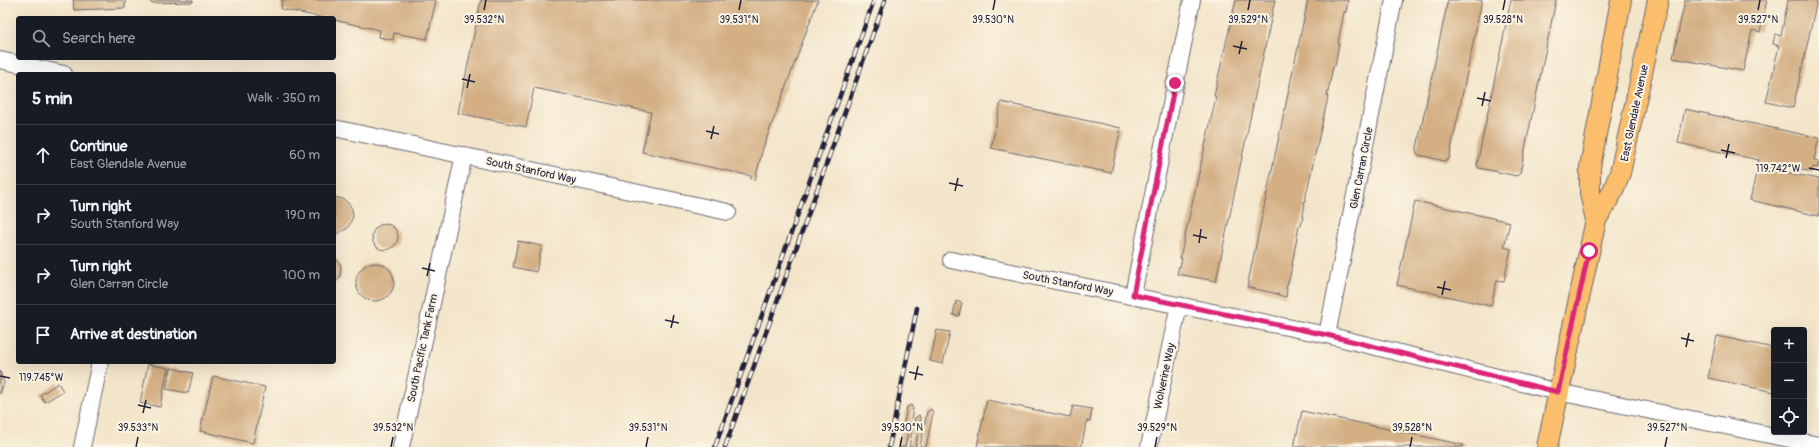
<!DOCTYPE html>
<meta charset="utf-8">
<style>
:root{--surface:#171b24;--page:#20242c;--text:#f1f3f6;--muted:#9ea1a6;--line:#363941}
body{margin:0;font-family:Pangolin,sans-serif;background:var(--page);color:var(--text)}
.controls{position:absolute;right:12px;bottom:12px;display:grid;overflow:hidden;border-radius:4px;box-shadow:0 4px 16px #0002}
.controls button{width:36px;height:36px;display:grid;place-items:center;padding:0;border:0;border-bottom:1px solid var(--line);background:var(--surface);color:var(--text);font:20px sans-serif}
.stop{position:absolute;width:12px;height:12px;margin:-9px;border:3px solid #db2777;border-radius:50%;background:#fff}
.stop.end{background:#db2777;border-color:#fff;box-shadow:0 1px 4px #0008}
.list{margin:0;padding:0;list-style:none}
h2{display:flex;justify-content:space-between;align-items:center;height:52px;margin:0;padding:0 16px;font-size:17px}
h2 small{font-size:13px;font-weight:400;color:var(--muted)}
.list li{display:grid;grid-template-columns:26px 1fr auto;gap:12px;align-items:center;box-sizing:border-box;height:60px;padding:0 16px;border-top:1px solid var(--line)}
.list b{display:block;font-size:15px;white-space:nowrap}
.list p{margin:0;font-size:13px;white-space:nowrap;color:var(--muted)}
.list em{font-size:13px;font-style:normal;color:var(--muted)}
.icon{flex:none;width:22px;height:22px;fill:none;stroke:currentColor;stroke-width:2;stroke-linecap:round;stroke-linejoin:round}
.map{position:relative;flex:none;width:1819px;height:447px;overflow:hidden}
.search{position:absolute;background:var(--surface);box-shadow:0 4px 16px #0002;left:16px;top:16px;width:320px;height:44px;display:flex;align-items:center;gap:10px;box-sizing:border-box;padding:0 14px;border-radius:4px;color:var(--muted);font-size:15px}
.panel{position:absolute;background:var(--surface);box-shadow:0 4px 16px #0002;left:16px;top:72px;width:320px;height:292px;border-radius:4px}
.map>svg:first-child{display:block}
.building{fill:#d3af83}
.lines{fill:none;stroke-linecap:round;stroke-linejoin:round}
.minor-casing{stroke:#6b666d;stroke-width:18}
.major-casing{stroke:#6b666d;stroke-width:22}
.minor{stroke:#fff;stroke-width:16}
.major{stroke:#fabe6d;stroke-width:20}
.rail-casing{stroke:#22223b;stroke-width:4.5}
.rail{stroke:#fcf5e5;stroke-width:3;stroke-dasharray:9;stroke-linecap:butt}
.route{stroke:#db2777;stroke-width:5}
.ticks{fill:none;stroke:#22223b;stroke-width:1.5}
.labels{text-anchor:middle;stroke-width:4;stroke-linejoin:round;paint-order:stroke}
.street-label{font-size:11px;fill:#22223b;stroke:#fcf5e5}
.ticks-label{font-size:10px;text-anchor:middle;fill:#22223b;stroke:#fcf5e5;stroke-width:4;stroke-linejoin:round;paint-order:stroke}
</style>
<div class="map">
<svg width="1819" height="447" viewBox="0 0 1819 447">
<rect width="100%" height="100%" fill="#fcf5e5"/>
<filter id="ink" filterUnits="userSpaceOnUse"><feTurbulence type="fractalNoise" baseFrequency=".025" numOctaves="2"/><feDisplacementMap in="SourceGraphic" scale="8" xChannelSelector="R" yChannelSelector="G"/><feConvolveMatrix kernelMatrix="1 2 1 2 8 2 1 2 1" color-interpolation-filters="sRGB"/></filter>
<filter id="wash" filterUnits="userSpaceOnUse"><feTurbulence type="fractalNoise" baseFrequency=".012" numOctaves="4" result="noise"/><feDisplacementMap in="SourceGraphic" scale="16" xChannelSelector="R" yChannelSelector="G"/><feGaussianBlur stdDeviation="0.9" result="paint"/><feColorMatrix in="noise" values="0 0 0 0 0 0 0 0 0 0 0 0 0 0 0 0 0 1.4 0 .05"/><feComposite in="paint" operator="in"/></filter>
<g filter="url(#wash)">
<rect width="100%" height="100%" fill="#f3e5ca"/>
<g id="blocks">
<path class="building" d="M73 0H125V8L74 10Z
M151 0H193V2L151 3Z
M282 0H436L427 39 394 33 393 40 379 37 380 30 334 20V18H325L281 9Z
M481 0H818L763 148 755 180 751 179V176L642 152 651 112 534 88 526 127 458 113Z
M1236 0H1275L1216 281 1177 274 1179 266 1180 267 1182 258H1180L1216 97 1214 96 1215 91Z
M1308 0H1348L1346 12H1344L1338 43H1339L1335 66H1333L1327 97H1328L1304 204H1305L1301 226H1299L1290 276 1286 289H1287L1286 297 1278 295V294L1247 287Z
M1448 0H1482L1449 159 1445 161 1419 155 1416 152Z
M1511 0H1556L1520 173 1517 176 1479 168 1477 165Z
M1685 0H1767L1760 32 1752 30 1743 71 1673 58Z
M1788 0H1817L1793 108 1766 102 1779 46 1773 44 1775 34 1781 36Z
M1001 102 1121 128 1111 173 991 148Z
M1685 109 1819 138 1814 160 1819 161 1817 168 1813 167 1812 172 1785 166 1784 172 1819 179V216L1750 200 1759 160 1678 143Z
M334 197 343 199 348 203 352 209 353 216 348 228 337 234H334Z
M1415 201 1510 222 1504 247 1511 249 1504 281 1497 280 1491 306 1397 285Z
M372 237a13 13 0 1 1 26 0a13 13 0 1 1-26 0Z
M518 241 542 246 536 272 513 267Z
M334 256 340 264 341 270 340 277 334 284Z
M356 282a19 19 0 1 1 38 0a19 19 0 1 1-38 0Z
M956 301 962 303 959 316 953 315Z
M937 330 950 332 943 364 930 361Z
M1717 336 1774 348V392L1708 378Z
M148 364 168 368 160 407 140 403Z
M171 368 193 373 188 393 166 389Z
M0 371 4 383 0 394Z
M213 376 265 387 253 443 200 431Z
M58 383 63 391 45 402 40 395Z
M987 400 1070 417 1073 406 1092 409 1090 422 1087 421 1081 447H977Z
M911 405 913 409 905 447H899L907 407Z
M931 409 933 413 926 447H920L927 412Z
M1302 411 1464 445 1463 447H1294Z
M919 415 921 419 915 447H909L915 418Z"/>
</g>
</g>
<g filter="url(#ink)">
<use href="#blocks" fill-opacity="0" stroke="#6b666d" stroke-width="1"/>
<g class="lines">
<defs>
<path id="minor" d="M0 60 64 74
M334 128 728 212
M951 260 1327 335 1558 392 1819 445
M1133 295 1192 0
M1327 335 1394 0
M82 447 100 362
M401 447 464 155
M1149 447 1179 305"/>
<path id="major" d="M1596 220 1590 193V167L1621 0
M1547 447 1596 220 1612 193 1620 173 1658 0"/>
</defs>
<use href="#minor" class="minor-casing"/>
<use href="#major" class="major-casing"/>
<use href="#minor" class="minor"/>
<use href="#major" class="major"/>
<defs>
<path id="rail" d="M715 447 874 0
M725 447 885 0
M889 447 917 308"/>
</defs>
<use href="#rail" class="rail-casing"/>
<use href="#rail" class="rail"/>
</g>
</g>
<g class="lines" filter="url(#ink)">
<path class="route" d="M1175 83 1133 295 1327 335 1558 392 1589 251"/>
</g>
<path class="ticks" d="M484 10 486 0M739 10 741 0M993 10 995 0M1248 10 1250 0M1503 10 1505 0M1758 10 1760 0M1233 46 1247 49M1239 54 1242 41M462 79 475 82M467 88 470 74M1477 98 1491 101M1482 106 1485 92M706 131 719 134M711 139 714 126M1721 150 1735 153M1726 158 1729 144M1809 168 1819 170M949 183 963 186M955 191 958 178M1193 235 1207 238M1199 243 1201 229M422 268 435 271M427 276 430 263M1437 287 1451 290M1442 295 1445 281M665 320 679 323M671 328 674 315M1681 338 1694 341M1686 347 1689 333M909 372 923 375M0 376 10 378M915 380 918 366M138 405 151 408M143 413 146 400M136 447 138 437M391 447 393 437M646 447 648 437M900 447 902 437M1155 447 1157 437M1410 447 1412 437M1665 447 1667 437"/>
<g class="labels">
<g class="street-label">
<text transform="translate(1634 113) rotate(-78)" y="4">East Glendale Avenue</text>
<text transform="translate(1361 168) rotate(-79)" y="4">Glen Carran Circle</text>
<text transform="translate(531 170) rotate(12)" y="4">South Stanford Way</text>
<text transform="translate(1068 283) rotate(11)" y="4">South Stanford Way</text>
<text transform="translate(422 348) rotate(-78)" y="4">South Pacific Tank Farm</text>
<text transform="translate(1164 376) rotate(-78)" y="4">Wolverine Way</text>
</g>
</g>
<g class="ticks-label">
<text x="484" y="23">39.532°N</text>
<text x="739" y="23">39.531°N</text>
<text x="993" y="23">39.530°N</text>
<text x="1248" y="23">39.529°N</text>
<text x="1503" y="23">39.528°N</text>
<text x="1758" y="23">39.527°N</text>
<text x="1778" y="172">119.742°W</text>
<text x="41" y="381">119.745°W</text>
<text x="138" y="431">39.533°N</text>
<text x="393" y="431">39.532°N</text>
<text x="648" y="431">39.531°N</text>
<text x="902" y="431">39.530°N</text>
<text x="1157" y="431">39.529°N</text>
<text x="1412" y="431">39.528°N</text>
<text x="1667" y="431">39.527°N</text>
</g>
</svg>
<div class="controls">
<button>+</button>
<button>−</button>
<button><svg class="icon" aria-label="locate" viewBox="0 0 24 24"><circle cx="12" cy="12" r="6"/><path d="M12 2v4M12 18v4M2 12h4M18 12h4"/></svg></button>
</div>
<div class="stop" style="left:1589px;top:251px"></div>
<div class="stop end" style="left:1175px;top:83px"></div>
<div class="search"><svg class="icon" aria-label="search" viewBox="0 0 24 24"><circle cx="10" cy="10" r="6"/><path d="M15 15l6 6"/></svg>Search here</div>
<section class="panel">
<h2>5 min<small>Walk · 350 m</small></h2>
<ul class="list">
<li><svg class="icon" aria-label="ahead" viewBox="0 0 24 24"><path d="M12 20V5M6 11l6-6 6 6"/></svg><div><b>Continue</b><p>East Glendale Avenue</p></div><em>60 m</em></li>
<li><svg class="icon" aria-label="right" viewBox="0 0 24 24"><path d="M7 20v-9h11M14 6l5 5-5 5"/></svg><div><b>Turn right</b><p>South Stanford Way</p></div><em>190 m</em></li>
<li><svg class="icon" aria-label="right" viewBox="0 0 24 24"><path d="M7 20v-9h11M14 6l5 5-5 5"/></svg><div><b>Turn right</b><p>Glen Carran Circle</p></div><em>100 m</em></li>
<li><svg class="icon" aria-label="arrive" viewBox="0 0 24 24"><path d="M6 21V4h12l-3 4 3 4H6"/></svg><div><b>Arrive at destination</b></div></li>
</ul>
</section>
</div>
